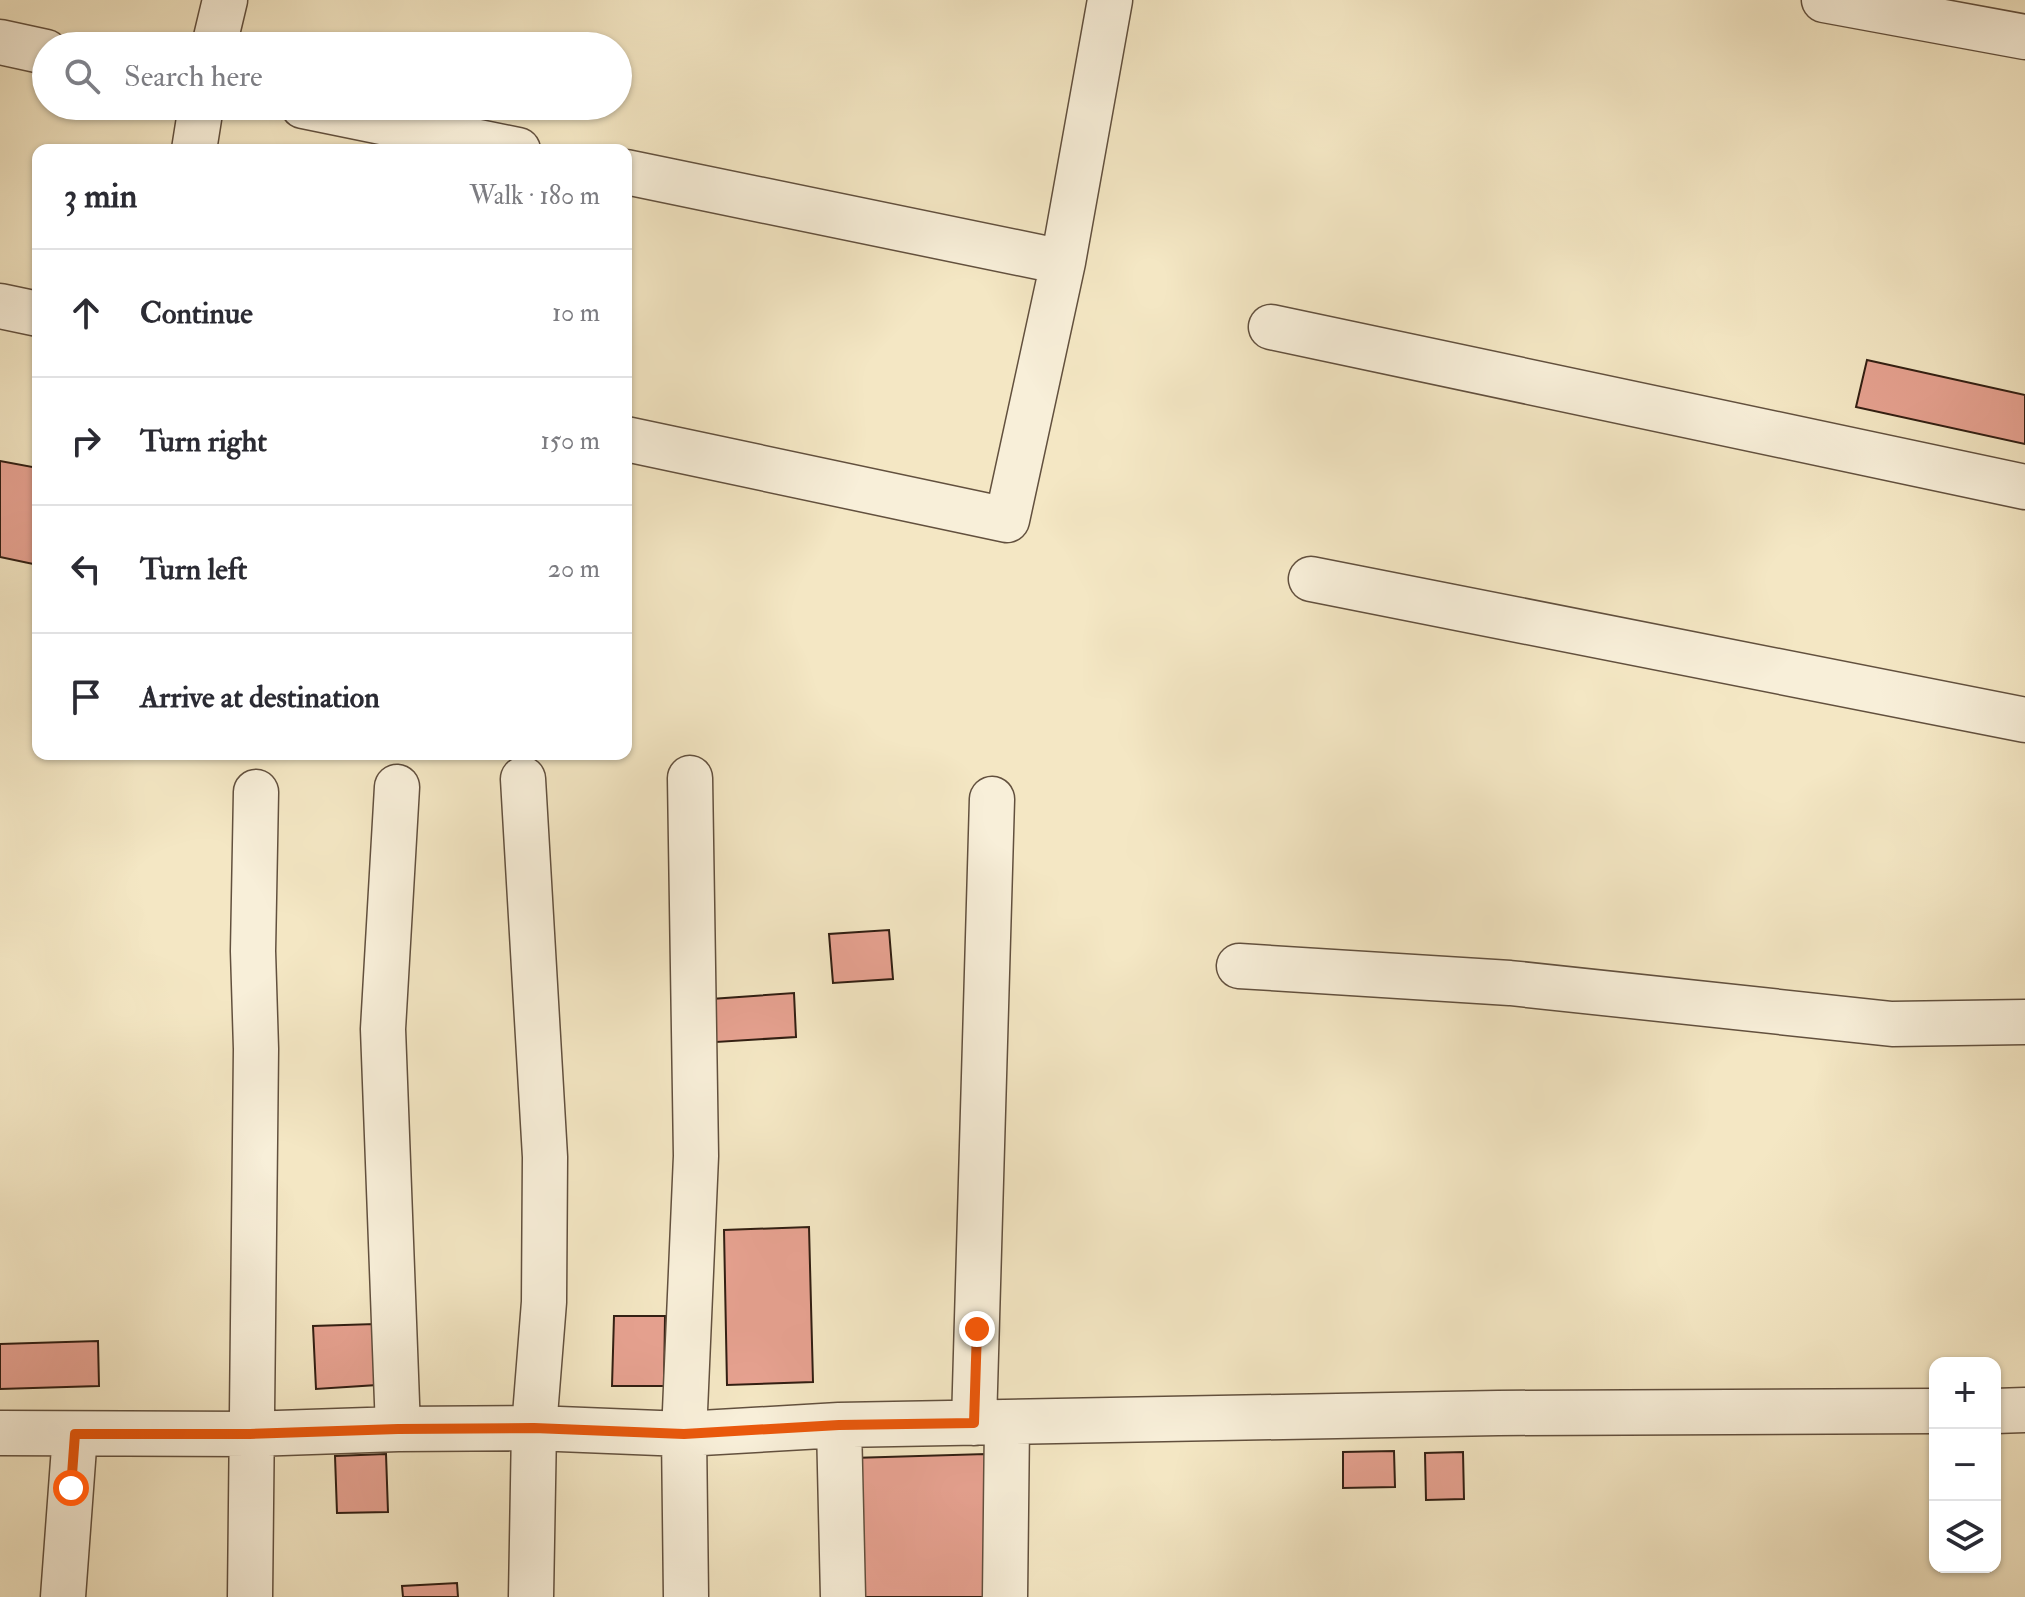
<!DOCTYPE html>
<meta charset="utf-8">
<style>
:root{--surface:#fff;--page:#f7f7f7;--text:#2b2b33;--muted:#7c7c81;--line:#e1e1e2}
body{margin:0;font-family:"IM FELL Double Pica",serif;background:var(--page);color:var(--text)}
.controls{position:absolute;right:24px;bottom:24px;display:grid;overflow:hidden;border-radius:16px;box-shadow:0 2px 6px #0004}
.controls button{width:72px;height:72px;display:grid;place-items:center;padding:0;border:0;border-bottom:2px solid var(--line);background:var(--surface);color:var(--text);font:40px sans-serif}
.stop{position:absolute;width:24px;height:24px;margin:-18px;border:6px solid #ea580c;border-radius:50%;background:#fff}
.stop.end{background:#ea580c;border-color:#fff;box-shadow:0 2px 8px #0008}
.list{margin:0;padding:0;list-style:none}
h2{display:flex;justify-content:space-between;align-items:center;height:104px;margin:0;padding:0 32px;font-size:34px}
h2 small{font-size:26px;font-weight:400;color:var(--muted)}
.list li{display:grid;grid-template-columns:52px 1fr auto;gap:24px;align-items:center;box-sizing:border-box;height:128px;padding:0 32px;border-top:2px solid var(--line)}
.list b{display:block;font-size:30px;white-space:nowrap}
.list em{font-size:26px;font-style:normal;color:var(--muted)}
.icon{flex:none;width:44px;height:44px;fill:none;stroke:currentColor;stroke-width:2;stroke-linecap:round;stroke-linejoin:round}
.map{position:relative;flex:none;width:2025px;height:1597px;overflow:hidden}
.search{position:absolute;background:var(--surface);box-shadow:0 2px 6px #0004;left:32px;top:32px;width:600px;height:88px;display:flex;align-items:center;gap:20px;box-sizing:border-box;padding:0 28px;border-radius:44px;color:var(--muted);font-size:30px}
.panel{position:absolute;background:var(--surface);box-shadow:0 2px 6px #0004;left:32px;top:144px;width:600px;height:616px;border-radius:16px}
.map>svg:first-child{display:block}
.building{fill:#e7a291;stroke:#311e12;stroke-width:2}
.lines{fill:none;stroke-linecap:round;stroke-linejoin:round}
.minor-casing{stroke:#62503e;stroke-width:47}
.minor{stroke:#f8efd9;stroke-width:44}
.route{stroke:#ea580c;stroke-width:10}
</style>
<div class="map">
<svg width="2025" height="1597" viewBox="0 0 2025 1597">
<rect width="100%" height="100%" fill="#f4e7c4"/>
<filter id="stains"><feTurbulence type="fractalNoise" baseFrequency=".0025" numOctaves="4"/><feColorMatrix values="0 0 0 0 .2 0 0 0 0 .09 0 0 0 0 .02 0 0 0 .5 -.17"/></filter>
<radialGradient id="worn" r=".72"><stop offset=".6" stop-color="#630" stop-opacity="0"/><stop offset="1" stop-color="#630" stop-opacity=".3"/></radialGradient>
<path class="building" d="M1867 360 2025 395V444L1856 407Z
M0 461 38 468V565L0 557Z
M889 930 893 979 833 983 829 934Z
M794 993 796 1037 700 1043 697 1000Z
M809 1227 813 1382 727 1385 724 1230Z
M614 1316H665L664 1386H612Z
M375 1324 377 1385 316 1389 313 1326Z
M98 1341 99 1386 0 1389V1344Z
M1394 1451 1395 1487 1343 1488V1452Z
M1463 1452 1464 1499 1426 1500 1425 1453Z
M386 1454 388 1512 337 1513 335 1456Z
M986 1454 989 1597H856L852 1458Z
M457 1583 458 1597H403L402 1586Z"/>
<g class="lines">
<defs>
<path id="minor" d="M1824 0 2025 37
M0 42 46 52
M214 46 225 0
M303 106 518 150
M194 150 201 106
M626 172 1063 262
M0 306 38 314
M1271 327 2025 487
M626 439 1007 520 1063 262 1110 0
M1311 579 2025 720
M523 779 545 1157 544 1302 534 1428 531 1597
M397 787 383 1029 398 1429
M1239 966 1510 983 1892 1024 2025 1022
M1995 1411 2025 1410
M974 1423 992 799
M839 1425 843 1597
M0 1433 250 1434 398 1429 534 1428 684 1434 839 1425 1498 1413 1935 1411
M63 1597 75 1434
M250 1597 256 1049 253 951 256 792
M686 1597 684 1434 696 1156 690 778
M1005 1597 1007 1423"/>
</defs>
<use href="#minor" class="minor-casing"/>
<use href="#minor" class="minor"/>
</g>
<g class="lines">
<path class="route" d="M71 1488 75 1434H250L398 1429 534 1428 684 1434 839 1425 974 1423 977 1329"/>
</g>
<rect width="100%" height="100%" filter="url(#stains)"/>
<rect width="100%" height="100%" fill="url(#worn)"/>
</svg>
<div class="controls">
<button>+</button>
<button>−</button>
<button><svg class="icon" aria-label="layers" viewBox="0 0 24 24"><path d="M12 4l9 5-9 5-9-5zM3 14l9 5 9-5"/></svg></button>
</div>
<div class="stop" style="left:71px;top:1488px"></div>
<div class="stop end" style="left:977px;top:1329px"></div>
<div class="search"><svg class="icon" aria-label="search" viewBox="0 0 24 24"><circle cx="10" cy="10" r="6"/><path d="M15 15l6 6"/></svg>Search here</div>
<section class="panel">
<h2>3 min<small>Walk · 180 m</small></h2>
<ul class="list">
<li><svg class="icon" aria-label="ahead" viewBox="0 0 24 24"><path d="M12 20V5M6 11l6-6 6 6"/></svg><div><b>Continue</b></div><em>10 m</em></li>
<li><svg class="icon" aria-label="right" viewBox="0 0 24 24"><path d="M7 20v-9h11M14 6l5 5-5 5"/></svg><div><b>Turn right</b></div><em>150 m</em></li>
<li><svg class="icon" aria-label="left" viewBox="0 0 24 24"><path d="M17 20v-9H6M10 6l-5 5 5 5"/></svg><div><b>Turn left</b></div><em>20 m</em></li>
<li><svg class="icon" aria-label="arrive" viewBox="0 0 24 24"><path d="M6 21V4h12l-3 4 3 4H6"/></svg><div><b>Arrive at destination</b></div></li>
</ul>
</section>
</div>
